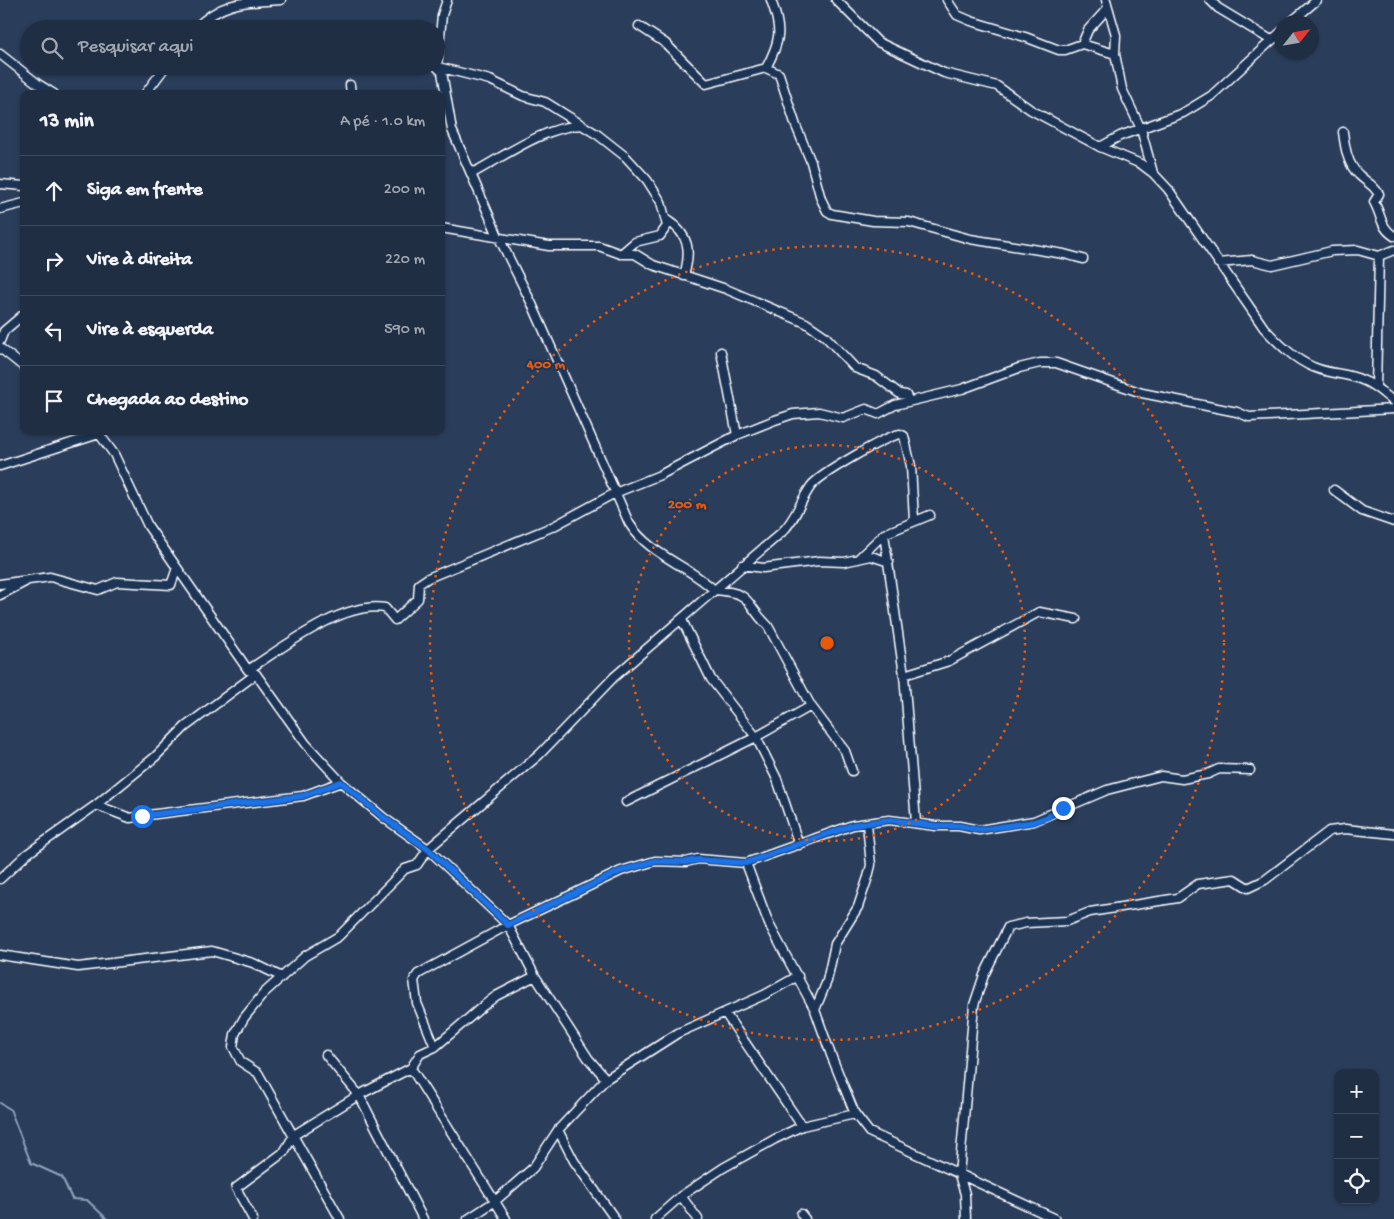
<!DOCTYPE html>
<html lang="pt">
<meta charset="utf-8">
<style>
:root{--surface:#202e44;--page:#2d3a4f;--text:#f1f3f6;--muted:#a2a8b2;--line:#3d4a5d}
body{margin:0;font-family:"Gochi Hand",sans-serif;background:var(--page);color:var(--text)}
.controls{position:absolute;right:15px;bottom:15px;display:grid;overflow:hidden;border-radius:10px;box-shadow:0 1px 4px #0004}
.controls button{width:45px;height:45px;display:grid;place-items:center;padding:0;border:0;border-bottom:1px solid var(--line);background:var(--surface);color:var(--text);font:25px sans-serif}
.compass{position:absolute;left:1274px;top:15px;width:45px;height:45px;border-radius:50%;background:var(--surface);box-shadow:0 1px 4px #0004;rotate:59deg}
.stop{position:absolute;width:15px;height:15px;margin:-11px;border:4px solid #1a73e8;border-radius:50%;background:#fff}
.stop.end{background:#1a73e8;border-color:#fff;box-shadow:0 1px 5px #0008}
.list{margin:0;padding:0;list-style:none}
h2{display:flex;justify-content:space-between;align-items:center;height:65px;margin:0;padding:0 20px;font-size:21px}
h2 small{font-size:16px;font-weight:400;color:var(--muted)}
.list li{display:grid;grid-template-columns:32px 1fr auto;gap:15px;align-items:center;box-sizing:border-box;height:70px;padding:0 20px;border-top:1px solid var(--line)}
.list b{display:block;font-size:19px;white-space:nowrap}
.list em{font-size:16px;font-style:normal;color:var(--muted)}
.icon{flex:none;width:28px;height:28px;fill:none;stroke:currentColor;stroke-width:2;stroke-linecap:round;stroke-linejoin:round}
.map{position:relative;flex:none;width:1394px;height:1219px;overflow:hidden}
.search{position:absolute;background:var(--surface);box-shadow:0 1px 4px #0004;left:20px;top:20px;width:425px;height:55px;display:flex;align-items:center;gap:12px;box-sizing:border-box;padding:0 18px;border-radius:28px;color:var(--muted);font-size:19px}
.panel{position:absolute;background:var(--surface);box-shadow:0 1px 4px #0004;left:20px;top:90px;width:425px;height:345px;border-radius:10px}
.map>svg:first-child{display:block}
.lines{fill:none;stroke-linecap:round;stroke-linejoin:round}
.stream{stroke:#91a4bb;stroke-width:2}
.street-casing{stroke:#fff;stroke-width:11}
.street{stroke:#1d3557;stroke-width:8}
.route{stroke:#1a73e8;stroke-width:6}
.ring{fill:none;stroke:#e8590c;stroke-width:2.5;stroke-dasharray:2.5 5}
.centre{fill:#e8590c;stroke:#1d3557;stroke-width:2.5}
.ring-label{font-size:15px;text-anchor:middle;font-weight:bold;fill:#e8590c;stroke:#1d3557;stroke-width:4;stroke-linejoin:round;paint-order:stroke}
</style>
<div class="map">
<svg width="1394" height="1219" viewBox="0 0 1394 1219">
<rect width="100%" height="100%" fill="#2a3d5b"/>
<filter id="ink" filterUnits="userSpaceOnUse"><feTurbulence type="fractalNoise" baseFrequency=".02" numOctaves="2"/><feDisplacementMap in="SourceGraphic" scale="10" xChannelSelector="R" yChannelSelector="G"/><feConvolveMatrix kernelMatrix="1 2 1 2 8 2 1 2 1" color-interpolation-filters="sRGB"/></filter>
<g filter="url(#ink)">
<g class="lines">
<path class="stream" d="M0 1103 10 1109 31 1163 62 1177 72 1199 87 1200 107 1219"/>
<defs>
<path id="street" d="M447 0 442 15 437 67 442 72 452 130 498 236 532 304 629 523C649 555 688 565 714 590 755 593 743 602 768 626L811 706 845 751 852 771
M836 0 878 42 944 73 997 86 1031 110 1100 147 1141 164 1153 173 1168 189 1264 328C1278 343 1294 359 1313 367 1328 374 1347 373 1362 380 1374 384 1384 394 1394 402
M947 0 957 15 971 21 1025 37 1059 50H1065L1082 44 1115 54
M1106 0 1116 35 1115 54 1122 89 1141 129 1153 173
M1210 0 1218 8 1271 40
M1291 22 1317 0
M639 26 665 43 706 84 766 68 779 74 796 126 811 162 821 199 827 211 832 214 873 221 909 222 970 239 1064 254 1083 259
M195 29C221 1 245 2 281 0
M1082 44 1088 30 1108 8
M0 54 38 84 54 94
M438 67 490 80 523 96 545 102 598 135 626 157 647 180 661 202 667 226 660 236 635 242 621 254
M766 68C781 40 782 30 771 0
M350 85 351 94
M145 94 166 66
M1343 132C1345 147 1347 164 1359 175 1367 183 1372 183 1379 194L1374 202C1382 216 1380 227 1394 236
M1100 147 1120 136 1183 113 1211 96 1282 31
M471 174C505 156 543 127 582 125
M0 184 24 186
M0 209 24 203
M667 220C690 235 691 251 684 276
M441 228 549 246H599L621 254H635L653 265 726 289 806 323 825 336 855 368 876 376 900 394 906 395 909 401
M1218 263 1252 260 1272 265 1332 251 1358 250 1379 256 1394 250
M0 341 4 331 24 314
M0 348 24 367
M721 352 737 435
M1376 388 1379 256
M97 431 114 454 148 526 248 670 256 674 306 744 341 782 384 818 428 849 508 925 535 976 588 1058 606 1079
M0 466 99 434 100 431
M1334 490 1362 511 1394 522
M884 534 904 675 916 822
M858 559 884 534 930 515
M742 565 763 568 819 561 844 562 871 556 889 562
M0 584 50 577 98 590 117 582 171 585 177 568
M0 595 25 582
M682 620 711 679 756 737 777 779 799 845
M248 670C284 647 342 601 385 608L395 620 418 599 419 584 428 578 554 526 615 493 660 475 737 435 775 420 793 414 819 412 843 418 866 409 878 414 895 405 962 389 1019 368 1040 363H1056L1142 393 1237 412 1249 417 1394 409
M904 675 949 661 1039 612 1076 619
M626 802 756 737 811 706
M96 805 130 818 148 815 303 796 341 782
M0 879 27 854 96 805 155 757 185 727 256 674
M0 955 78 967 212 951 253 963 282 977
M815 1010 827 981 835 944 858 907 868 877 871 865 867 824
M725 1013 802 1126
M435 1047 417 1003 414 980 418 974 508 925 621 871 655 861 686 862 698 859 746 863
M326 1055 359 1095 423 1219
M411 1068 506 1219
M558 1130 574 1161 615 1219
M681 1196 698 1219
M801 1214 805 1219
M253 1219 236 1188 284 1152 294 1135 359 1095 411 1068 420 1054 435 1047 483 1006 496 996 535 976
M340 1219 258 1073 241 1062 233 1047 235 1034 244 1018 264 993 305 956 339 936 405 869 417 865 428 849 539 755 614 677 782 532C796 519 800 501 811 486 819 475 886 436 900 434L904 436 911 466 914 520
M468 1219 494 1202 533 1168 558 1130 606 1079 678 1033 764 995 798 976
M655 1219 681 1196 723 1168 775 1139 802 1126 855 1114
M966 1219 965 1194 959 1175 974 1005 984 975 1008 927 1026 923 1067 921 1090 912 1178 898 1198 884 1234 879 1248 888 1265 880 1329 831 1345 829 1394 834
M1056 1219 869 1132 855 1114 831 1055 815 1010 769 924 746 863 853 825 889 820 936 826H959L979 830 1034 821 1107 790 1161 776 1182 779 1208 774 1219 769 1250 770"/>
</defs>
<use href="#street" class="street-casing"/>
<use href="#street" class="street"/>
</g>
</g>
<g class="lines" filter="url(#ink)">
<path class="route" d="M142 816 303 796 341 782 384 818 428 849 508 925 621 871 655 861 686 862 698 860 746 863 853 825 890 820 936 826H959L979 830 1034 822 1048 817 1063 808"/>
</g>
<g class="ring">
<circle cx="827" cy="643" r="198"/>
<circle cx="827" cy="643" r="397"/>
</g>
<circle cx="827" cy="643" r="8" class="centre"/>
<g class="ring-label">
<text x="546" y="368">400 m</text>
<text x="687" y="508">200 m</text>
</g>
</svg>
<div class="controls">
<button>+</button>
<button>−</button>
<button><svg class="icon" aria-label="locate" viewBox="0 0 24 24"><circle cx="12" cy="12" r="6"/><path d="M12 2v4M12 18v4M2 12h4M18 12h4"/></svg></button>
</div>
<svg class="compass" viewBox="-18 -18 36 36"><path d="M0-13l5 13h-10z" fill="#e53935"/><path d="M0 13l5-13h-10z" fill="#a2a8b2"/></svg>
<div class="stop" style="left:142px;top:816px"></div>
<div class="stop end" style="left:1063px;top:808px"></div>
<div class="search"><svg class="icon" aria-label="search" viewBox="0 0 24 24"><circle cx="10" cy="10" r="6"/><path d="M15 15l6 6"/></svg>Pesquisar aqui</div>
<section class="panel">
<h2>13 min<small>A pé · 1.0 km</small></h2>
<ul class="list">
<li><svg class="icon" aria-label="ahead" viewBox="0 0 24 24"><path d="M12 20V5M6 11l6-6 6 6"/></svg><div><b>Siga em frente</b></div><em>200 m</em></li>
<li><svg class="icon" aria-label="right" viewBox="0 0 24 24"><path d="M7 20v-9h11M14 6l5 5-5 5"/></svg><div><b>Vire à direita</b></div><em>220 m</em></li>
<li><svg class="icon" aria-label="left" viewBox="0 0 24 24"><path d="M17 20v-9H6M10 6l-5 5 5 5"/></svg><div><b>Vire à esquerda</b></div><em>590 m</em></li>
<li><svg class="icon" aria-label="arrive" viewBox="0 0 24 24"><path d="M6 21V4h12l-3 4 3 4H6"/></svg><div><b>Chegada ao destino</b></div></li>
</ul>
</section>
</div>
